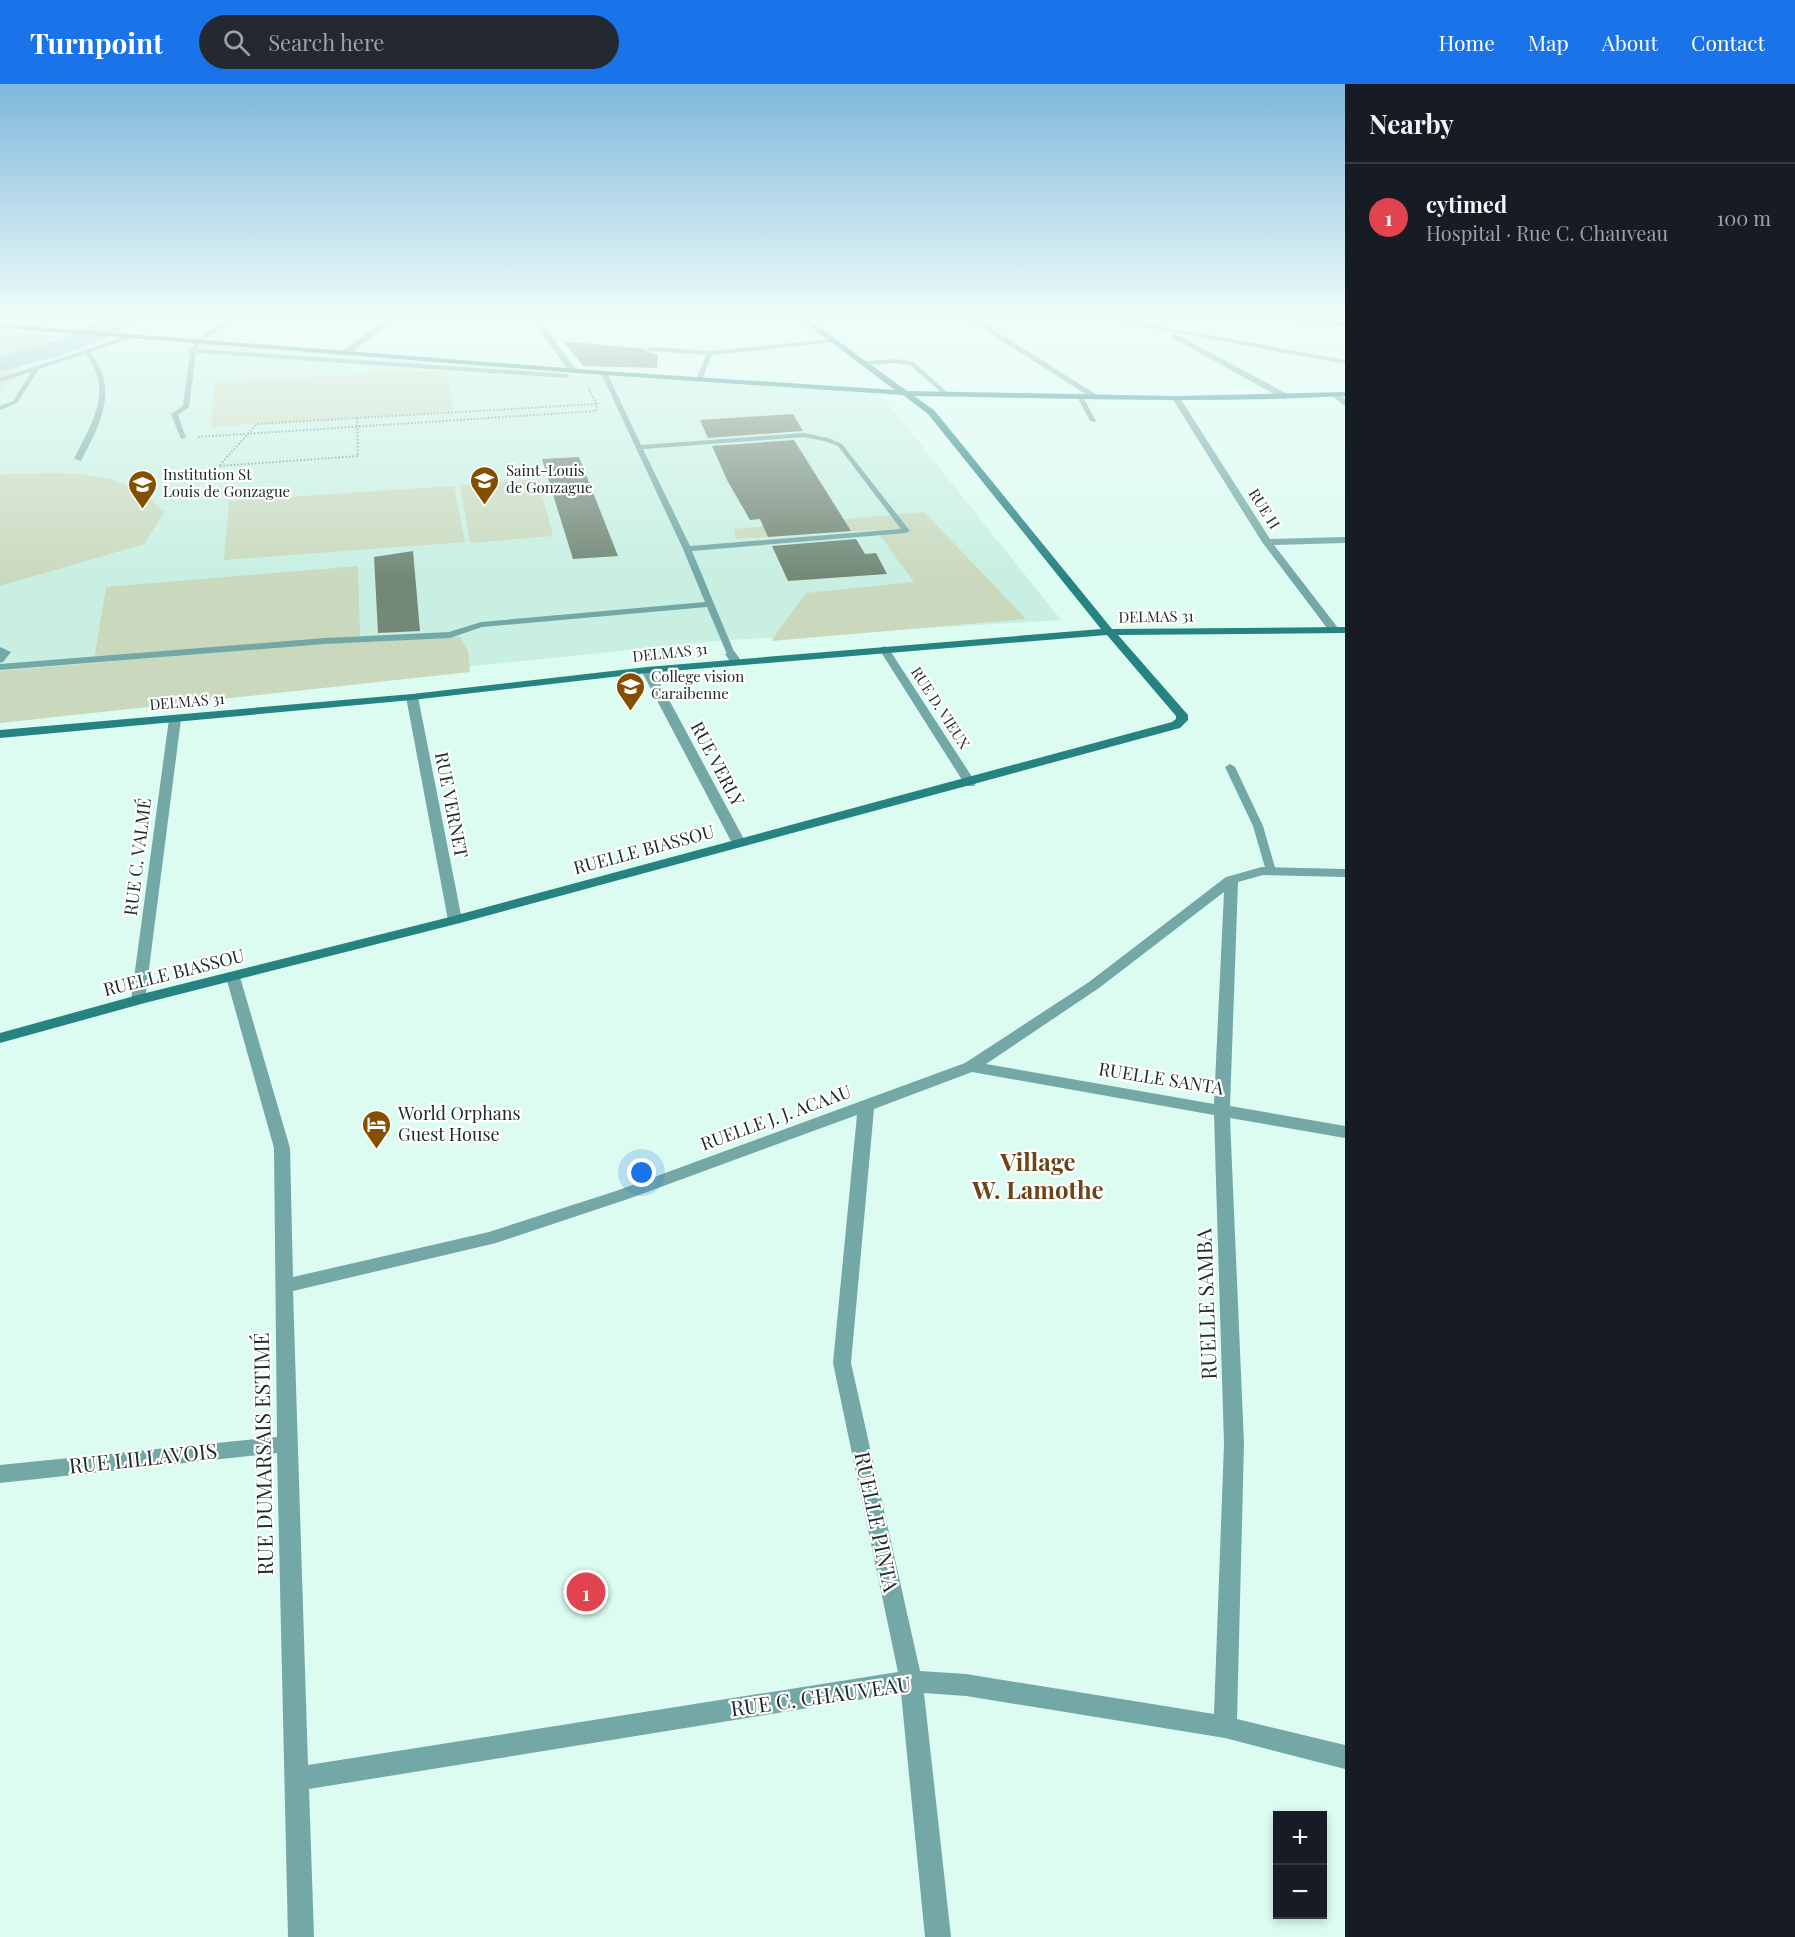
<!DOCTYPE html>
<meta charset="utf-8">
<style>
:root{--surface:#171b24;--page:#242831;--text:#f1f3f6;--muted:#9ea1a6;--line:#363941;--accent:#1a73e8}
body{margin:0;font-family:"Playfair Display",serif;background:var(--page);color:var(--text)}
.controls{position:absolute;right:18px;bottom:18px;display:grid;overflow:hidden;border-radius:0px;box-shadow:0 3px 9px #0003}
.controls button{width:54px;height:54px;display:grid;place-items:center;padding:0;border:0;border-bottom:2px solid var(--line);background:var(--surface);color:var(--text);font:30px sans-serif}
.you{position:absolute;left:642px;top:1089px;width:21px;height:21px;margin:-15px;border:4px solid #fff;border-radius:50%;background:#1a73e8;box-shadow:0 0 0 9px #1a73e833}
.badge{display:grid;place-items:center;width:39px;height:39px;border-radius:50%;background:var(--accent);color:#fff;font-size:20px;font-weight:700}
.pin{position:absolute;translate:-50% -50%;border:3px solid #fff;box-shadow:0 2px 6px #0006}
.list{margin:0;padding:0;list-style:none}
h2{display:flex;justify-content:space-between;align-items:center;height:78px;margin:0;padding:0 24px;font-size:26px}
h2 small{font-size:20px;font-weight:400;color:var(--muted)}
.list li{display:grid;grid-template-columns:39px 1fr auto;gap:18px;align-items:center;box-sizing:border-box;height:108px;padding:0 24px;border-top:2px solid var(--line)}
.list b{display:block;font-size:22px;white-space:nowrap}
.list p{margin:0;font-size:20px;white-space:nowrap;color:var(--muted)}
.list em{font-size:20px;font-style:normal;color:var(--muted)}
.icon{flex:none;width:33px;height:33px;fill:none;stroke:currentColor;stroke-width:2;stroke-linecap:round;stroke-linejoin:round}
.map{position:relative;flex:none;width:1345px;height:1853px;overflow:hidden}
header{display:flex;align-items:center;gap:36px;box-sizing:border-box;height:84px;padding:0 30px;background:var(--accent);color:#fff}
header strong{font-size:28px}
nav{display:flex;gap:33px;margin-inline-start:auto;font-size:21px}
.search{width:420px;height:54px;background:var(--page);display:flex;align-items:center;gap:15px;box-sizing:border-box;padding:0 21px;border-radius:33px;color:var(--muted);font-size:22px}
main{display:flex}
aside{flex:1;background:var(--surface)}
.map>svg:first-child{display:block}
.built{fill:#c8efe2}
.green{fill:#cad9be}
.lines{fill:none;stroke-linecap:round;stroke-linejoin:round}
.river{fill:#83bbca;fill-rule:evenodd}
.building{fill:#738877}
.path{stroke:#778c85;stroke-width:2;stroke-dasharray:1.5 2;stroke-linecap:butt}
.lane{fill:#74a8a7;fill-rule:evenodd}
.street{fill:#74a8a7;fill-rule:evenodd}
.secondary{fill:#278282;fill-rule:evenodd}
.labels{text-anchor:middle;stroke-width:4.5;stroke-linejoin:round;paint-order:stroke}
.far-poi-label{font-size:15px;fill:#202c28;stroke:#fff;text-anchor:start}
.far-street-label{font-size:15px;fill:#202c28;stroke:#fff}
.street-label{font-size:18px;fill:#202c28;stroke:#fff}
.poi-label{font-size:18px;fill:#202c28;stroke:#fff;text-anchor:start}
.near-street-label{font-size:21px;fill:#202c28;stroke:#fff}
.district-label{font-size:24px;font-weight:bold;fill:#6c4418;stroke:#fff}
</style>
<header>
<strong>Turnpoint</strong>
<div class="search"><svg class="icon" aria-label="search" viewBox="0 0 24 24"><circle cx="10" cy="10" r="6"/><path d="M15 15l6 6"/></svg>Search here</div>
<nav><a>Home</a><a>Map</a><a>About</a><a>Contact</a></nav>
</header>
<main>
<div class="map">
<svg width="1345" height="1853" viewBox="0 0 1345 1853">
<rect width="100%" height="100%" fill="#dcfbf1"/>
<path class="built" d="M0 247 878 307 1061 536 716 557 0 631Z"/>
<path class="green" d="M0 246 55 252 48 269 21 280 14 297 0 310Z
M446 287 454 327 211 343 214 297Z
M9 390C50 390 98 384 136 405 147 410 156 421 165 428L144 460 0 502V392Z
M538 395 553 452 470 459 460 401Z
M454 402 465 458 224 476 229 417Z
M924 428 1026 535 771 557 806 509 914 498 876 446 736 455 734 445Z
M358 482 360 552 94 575 106 503Z
M412 552 460 553 468 567 470 588 0 639V587Z"/>
<g class="lines">
<path class="river" d="M105 235H139L136 240 74 267 0 288V272L56 257Z"/>
</g>
<path class="building" d="M563 257 645 265 650 269 658 270 657 284 583 282Z
M793 330 803 347 708 354 700 336Z
M794 356 851 447 768 453 760 435 750 436 727 396 712 362Z
M579 373 618 472 573 475 542 375Z
M856 455 865 470 876 469 887 490 788 497 772 462Z
M413 467 420 547 378 549 374 473Z"/>
<g class="lines">
<path class="path" d="M357 334 358 372 219 382 257 340Z
M357 334 597 320
M198 353 596 327 597 320 588 304"/>
<path class="lane" d="M228 235H235L202 257 197 265 566 290 569 292 566 294 196 269 189 323 178 331 186 354 181 355 171 330 183 322 190 267 198 255Z
M129 252 134 253 90 268C120 305 100 340 81 377L74 375C91 339 115 307 85 270L39 285 17 319 0 326V322L13 317 31 288 0 298V294Z
M834 255 836 258 712 271 702 296 699 298 696 296 706 271 650 267 647 265 650 263 710 267Z
M896 275 914 278 948 309 943 310 910 281 896 279 864 281 861 279 864 277Z
M604 287 607 289 641 361 804 349 828 354 842 360 910 447 906 449 692 467 735 570 731 573 727 570 707 523 482 543 450 554 325 560 0 586V580L325 554 449 548 481 538 705 518 683 465 601 289ZM804 353 824 357 838 362 901 445 690 462 643 365Z
M1079 309 1082 311 1096 337 1095 338 1090 337 1076 311Z
M0 563 11 568 3 578 0 579Z
M1230 680 1235 683 1263 742 1276 787 1275 789H1267L1266 787 1253 742 1225 683Z"/>
<path class="street" d="M385 235H393L349 271H343V267Z
M532 235H539L577 287 576 289H570Z
M601 235H642L639 237Z
M968 235H977L1097 311 1090 313Z
M1105 235H1122L1345 276V280Z
M1285 235 1345 238V242H1307Z
M1176 250 1289 311 1290 313 1283 315 1173 254V250Z
M1333 309H1339L1345 315V322L1333 313Z
M1173 312 1180 314 1270 455 1345 453V459L1274 461 1338 544V548H1330L1262 458 1172 314Z
M884 562 889 565 976 699 974 702H966L964 699 879 565Z
M731 567 735 568 742 578 740 580 736 581 732 580 725 570Z
M647 583 653 586 746 759 744 762H734L732 759 641 586Z
M412 610 418 613 462 836 455 840 448 836 406 613Z
M175 631 181 635 145 916 138 921 131 916 169 635Z
M1262 783 1345 785V793L1263 791 1238 798 1230 1022 1345 1042V1054L1230 1034 1244 1360 1237 1635 1345 1661V1685L1225 1654 966 1612 924 1609 951 1853H925L901 1609 309 1705 314 1853H288L277 1369 0 1399V1381L277 1353 274 1064 226 893 228 890 233 888 240 893 290 1064 293 1193 489 1148 616 1107 965 979 1089 898 1226 793ZM1224 808 1214 1020 986 980 1099 904ZM972 988 1214 1031 1224 1360 1214 1630 966 1590 920 1587 851 1279 874 1025ZM857 1031 833 1279 898 1588 308 1681 293 1207 496 1159 628 1115Z"/>
<path class="secondary" d="M800 235H808L907 307 1176 312 1345 308V312C1201 320 1057 314 914 312L934 326 1112 545 1345 543V549L1118 551 1188 631V636L1180 644 460 839 141 920 0 959V949L138 911 450 833 1172 638 1176 635V632L1107 551 647 589 412 616 0 654V646L412 610 647 583 1101 545 928 330 903 311 604 291 0 244V240L604 287 895 306Z"/>
</g>
<linearGradient id="sky" x2="0" y2="1"><stop stop-color="#7fb7dc"/><stop offset="0.47" stop-color="#effdf9"/><stop offset="1" stop-color="#effdf9" stop-opacity="0"/></linearGradient>
<rect width="1345" height="495" fill="url(#sky)"/>
<defs>
<symbol id="school-pin" viewBox="-11 -11 22 30"><path d="M0 17L-7.5 6A9.5 9.5 0 1 1 7.5 6Z" fill="#864f00" stroke="#fff"/><path d="M0-5L7-2L0 1L-7-2ZM-4 1L0 2.5L4 1V4Q0 6-4 4Z" fill="#fff"/></symbol>
<symbol id="hotel-pin" viewBox="-11 -11 22 30"><path d="M0 17L-7.5 6A9.5 9.5 0 1 1 7.5 6Z" fill="#864f00" stroke="#fff"/><path d="M-6-4.5h1.5V1H6V5H4.5V3h-9V5H-6ZM-4 0a1.8 1.8 0 1 1 3.6 0ZM.5 0V-2.5h3Q6-2.5 6 0Z" fill="#fff"/></symbol>
</defs>
<g fill-rule="evenodd">
<use href="#school-pin" x="468" y="380" width="33" height="45"/>
<use href="#school-pin" x="126" y="384" width="33" height="45"/>
<use href="#school-pin" x="614" y="586" width="33" height="45"/>
<use href="#hotel-pin" x="360" y="1024" width="33" height="45"/>
</g>
<g class="labels">
<g class="far-poi-label">
<text x="506" y="392">Saint-Louis<tspan x="506" dy="17">de Gonzague</tspan></text>
<text x="163" y="396">Institution St<tspan x="163" dy="17">Louis de Gonzague</tspan></text>
<text x="651" y="598">College vision<tspan x="651" dy="17">Caraibenne</tspan></text>
</g>
<g class="far-street-label">
<text transform="translate(1264 425) rotate(58)" y="5">RUE H</text>
<text transform="translate(1156 533) rotate(-1)" y="5">DELMAS 31</text>
<text transform="translate(670 569) rotate(-6)" y="5">DELMAS 31</text>
<text transform="translate(187 618) rotate(-5)" y="5">DELMAS 31</text>
<text transform="translate(940 624) rotate(57)" y="5">RUE D. VIEUX</text>
</g>
<g class="street-label">
<text transform="translate(717 680) rotate(62)" y="6">RUE VERLY</text>
<text transform="translate(451 721) rotate(79)" y="6">RUE VERNET</text>
<text transform="translate(644 766) rotate(-15)" y="6">RUELLE BIASSOU</text>
<text transform="translate(138 773) rotate(-83)" y="6">RUE C. VALMÉ</text>
<text transform="translate(174 889) rotate(-14)" y="6">RUELLE BIASSOU</text>
<text transform="translate(1161 995) rotate(9)" y="6">RUELLE SANTA</text>
<text transform="translate(776 1034) rotate(-20)" y="6">RUELLE J. J. ACAAU</text>
</g>
<g class="poi-label">
<text x="398" y="1036">World Orphans<tspan x="398" dy="21">Guest House</tspan></text>
</g>
<g class="near-street-label">
<text transform="translate(1207 1220) rotate(-92)" y="7">RUELLE SAMBA</text>
<text transform="translate(264 1370) rotate(-91)" y="7">RUE DUMARSAIS ESTIMÉ</text>
<text transform="translate(143 1375) rotate(-6)" y="7">RUE LILLAVOIS</text>
<text transform="translate(876 1438) rotate(78)" y="7">RUELLE PINTA</text>
<text transform="translate(821 1613) rotate(-8)" y="7">RUE C. CHAUVEAU</text>
</g>
<g class="district-label">
<text x="1038" y="1087">Village<tspan x="1038" dy="28">W. Lamothe</tspan></text>
</g>
</g>
</svg>
<div class="controls">
<button>+</button>
<button>−</button>
</div>
<div class="you"></div>
<div class="pin badge" style="left:586px;top:1508px;background:#e0444e">1</div>
</div>
<aside>
<h2>Nearby<small></small></h2>
<ul class="list">
<li><span class="badge" style="background:#e0444e">1</span><div><b>cytimed</b><p>Hospital · Rue C. Chauveau</p></div><em>100 m</em></li>
</ul>
</aside>
</main>
